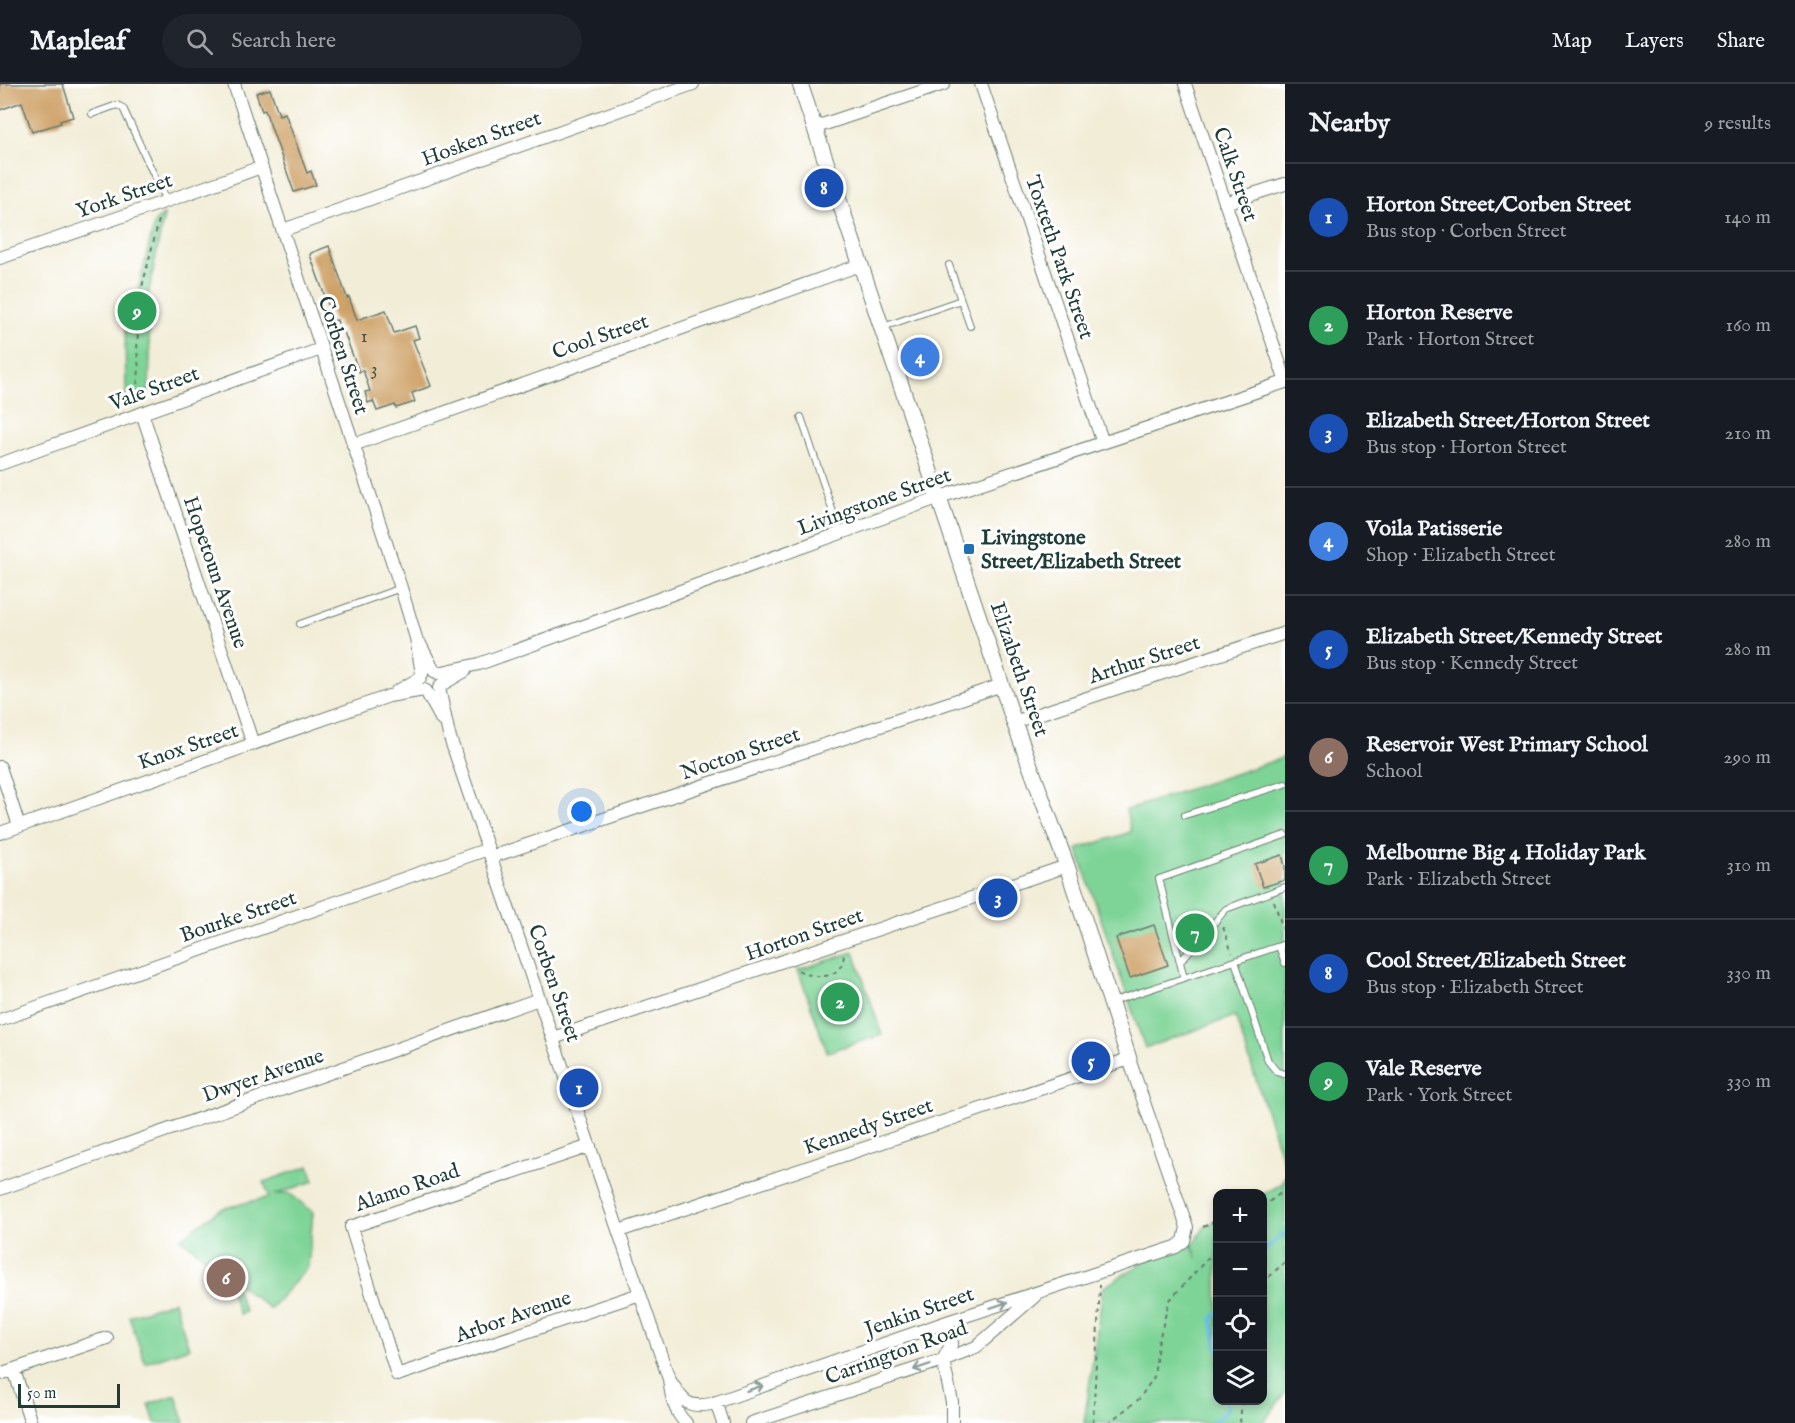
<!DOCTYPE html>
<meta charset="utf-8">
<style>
:root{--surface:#171b24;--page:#20242c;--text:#f1f3f6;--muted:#9ea1a6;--line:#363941;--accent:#d93025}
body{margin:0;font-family:"IM FELL English",serif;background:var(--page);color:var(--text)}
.controls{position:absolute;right:18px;bottom:18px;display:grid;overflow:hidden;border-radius:12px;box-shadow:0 3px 9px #0003}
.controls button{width:54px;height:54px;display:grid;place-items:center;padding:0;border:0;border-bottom:2px solid var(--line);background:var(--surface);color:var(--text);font:30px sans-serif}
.scale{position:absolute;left:18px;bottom:15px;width:102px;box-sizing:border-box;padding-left:6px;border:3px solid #1f3d34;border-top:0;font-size:16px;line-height:21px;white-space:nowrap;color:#1f3d34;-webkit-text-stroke:4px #fff;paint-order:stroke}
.you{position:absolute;left:582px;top:728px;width:21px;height:21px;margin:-15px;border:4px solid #fff;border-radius:50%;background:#1a73e8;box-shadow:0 0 0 9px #1a73e833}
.badge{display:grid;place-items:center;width:39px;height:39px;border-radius:50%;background:var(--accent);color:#fff;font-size:20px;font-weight:700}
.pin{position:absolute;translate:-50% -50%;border:3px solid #fff;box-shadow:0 2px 6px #0006}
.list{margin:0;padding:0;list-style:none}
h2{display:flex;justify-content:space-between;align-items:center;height:78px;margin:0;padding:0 24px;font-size:26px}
h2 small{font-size:20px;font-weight:400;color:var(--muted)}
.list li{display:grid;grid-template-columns:39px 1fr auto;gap:18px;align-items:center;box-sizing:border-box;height:108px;padding:0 24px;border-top:2px solid var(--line)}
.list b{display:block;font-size:22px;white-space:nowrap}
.list p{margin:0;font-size:20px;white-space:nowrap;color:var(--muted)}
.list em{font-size:20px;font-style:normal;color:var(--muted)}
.icon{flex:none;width:33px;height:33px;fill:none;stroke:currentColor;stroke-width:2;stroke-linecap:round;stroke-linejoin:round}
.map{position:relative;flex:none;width:1285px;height:1339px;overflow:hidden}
header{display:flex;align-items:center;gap:36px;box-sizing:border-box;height:84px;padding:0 30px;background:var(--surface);border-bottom:2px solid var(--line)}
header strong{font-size:28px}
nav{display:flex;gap:33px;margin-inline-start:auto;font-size:21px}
.search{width:420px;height:54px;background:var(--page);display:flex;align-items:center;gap:15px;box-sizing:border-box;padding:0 21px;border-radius:33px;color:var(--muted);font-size:22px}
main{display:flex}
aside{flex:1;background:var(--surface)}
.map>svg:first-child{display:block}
.green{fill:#7ed497;stroke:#4e8866;stroke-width:1.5}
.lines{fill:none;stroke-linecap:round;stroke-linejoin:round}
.stream{stroke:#61bedf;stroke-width:4}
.building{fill:#cc9e62}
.service-casing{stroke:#697b6d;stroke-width:8}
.minor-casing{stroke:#697b6d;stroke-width:14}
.tertiary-casing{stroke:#697b6d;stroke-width:17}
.path{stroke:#697b6d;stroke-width:2;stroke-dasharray:4.5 4.5;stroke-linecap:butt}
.service{stroke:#fff;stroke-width:6}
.minor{stroke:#fff;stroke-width:12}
.tertiary{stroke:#fff;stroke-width:15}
.oneway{stroke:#8f9e9a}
.poi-dot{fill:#1f6fb2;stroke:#fff;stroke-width:2}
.labels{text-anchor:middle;stroke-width:6;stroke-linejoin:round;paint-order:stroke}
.number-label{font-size:18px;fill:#4a5540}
.street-label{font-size:21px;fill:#1f3d34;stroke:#fff}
.poi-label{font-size:21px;font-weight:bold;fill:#1f3d34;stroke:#fff;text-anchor:start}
</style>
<header>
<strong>Mapleaf</strong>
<div class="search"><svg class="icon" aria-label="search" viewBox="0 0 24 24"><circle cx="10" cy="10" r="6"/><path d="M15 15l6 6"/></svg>Search here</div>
<nav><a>Map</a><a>Layers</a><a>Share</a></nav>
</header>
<main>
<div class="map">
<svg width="1285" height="1339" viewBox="0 0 1285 1339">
<rect width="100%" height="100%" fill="#fff"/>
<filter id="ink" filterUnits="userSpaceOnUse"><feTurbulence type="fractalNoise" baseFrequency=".0167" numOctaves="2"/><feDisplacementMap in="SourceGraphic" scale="12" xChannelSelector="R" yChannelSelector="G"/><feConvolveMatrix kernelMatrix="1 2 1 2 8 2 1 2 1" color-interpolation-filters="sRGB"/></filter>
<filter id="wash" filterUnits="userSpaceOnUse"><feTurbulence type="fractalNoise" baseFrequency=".008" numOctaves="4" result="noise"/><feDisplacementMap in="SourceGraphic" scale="24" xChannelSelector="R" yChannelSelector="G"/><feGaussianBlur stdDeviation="1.35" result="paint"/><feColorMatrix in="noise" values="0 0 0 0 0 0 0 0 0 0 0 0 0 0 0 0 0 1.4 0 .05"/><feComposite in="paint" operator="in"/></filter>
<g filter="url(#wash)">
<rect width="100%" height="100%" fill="#f2edd7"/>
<path class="green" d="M164 131 147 217 150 270 149 307 126 317 125 237 129 214 136 215 155 137Z
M1285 673V1083L1235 932 1145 964 1077 765 1131 748 1126 726Z
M854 868 882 951 827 968 798 886Z
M309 1082 314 1097 274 1111 289 1109 313 1128 308 1183 270 1225 233 1196 245 1228 239 1230 223 1188 181 1154 221 1125 269 1113 264 1098Z
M1285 1092V1309L1263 1339H1084L1103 1204 1187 1150 1197 1174 1193 1161 1205 1142 1217 1136 1218 1316H1262L1263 1110 1280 1101Z
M174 1217 189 1264 145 1279 129 1232Z
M176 1311 185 1339H155L149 1320Z"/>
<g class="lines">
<path class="stream" d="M1262 1169 1285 1148
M1218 1229 1212 1235 1218 1266
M1212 1339 1227 1327 1226 1316"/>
</g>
<g id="blocks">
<path class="building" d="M0 0H63L73 33 60 37 61 39 32 48 22 18 0 26Z
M270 5 279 31 285 29 307 89 311 87 316 101 294 108 265 26 262 27 256 9Z
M329 162 347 214 349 213 357 236 386 226 394 249 415 242 419 254 413 256 431 302 412 309 415 318 396 324 395 321 377 327 373 317 368 319 365 308 370 307 363 286 359 288 342 243 339 244 337 236 334 237 310 171 311 169Z
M1282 771 1285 782V796L1263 803 1255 780Z
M1154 841 1168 881 1130 894 1116 854Z"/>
</g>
</g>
<g filter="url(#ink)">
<use href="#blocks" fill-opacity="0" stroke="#697b6d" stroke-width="1.5"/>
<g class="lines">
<defs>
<path id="service" d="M92 30 117 21 123 24 166 117
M949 181 970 242
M883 243 961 216
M801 333 840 449
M300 540 401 504
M1185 731 1285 700
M1285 860 1235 877 1268 977 1277 988 1285 990
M1279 862 1285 879
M1180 878 1226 825 1285 803
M1184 894 1159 795 1285 751
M1111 918 1235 877"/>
<path id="minor" d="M234 0 401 504 416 554 422 590
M981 0 1103 359
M1185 0 1285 295
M816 43 944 0
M1225 119 1285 100
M283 146 693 0
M0 174 167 117 261 83
M142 329 253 660
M353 361 860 181
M0 380 321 265
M420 560 434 587
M438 589 479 580 940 413 1285 298
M441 601 465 587
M439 604 449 651 669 1295C671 1311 674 1328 686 1339
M426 607 442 636
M396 608 420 594
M1014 638 1285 549
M0 683 19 742
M0 749 389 612 424 606
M491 773 1002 601
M0 936 488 765
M553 954 1067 782
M590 1062 351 1143 397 1291 640 1210
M0 1105 539 915
M619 1147 1129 975 1187 1143 1184 1157 1176 1163 947 1238 711 1320C685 1325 682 1315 669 1295
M947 1238 952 1259 943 1276 952 1318V1339
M14 1286 31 1339
M0 1290 107 1254
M716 1318 723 1339
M751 1339 943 1276 976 1263 1035 1212"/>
<path id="tertiary" d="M800 0 1014 638 1067 782 1129 975"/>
</defs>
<use href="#service" class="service-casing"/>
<use href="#minor" class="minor-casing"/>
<use href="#tertiary" class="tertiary-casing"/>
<path class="path" d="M135 318 139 286 137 266 140 211 160 132
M1274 817 1285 852
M1223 843 1232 869
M798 886C815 896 842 896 844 871
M1262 1123 1285 1106
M1203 1143 1218 1136
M1262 1199 1285 1178
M1093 1339 1100 1201
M1108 1339 1139 1315 1154 1293 1158 1260 1169 1217 1218 1163
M1240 1339 1242 1316"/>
<use href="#service" class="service"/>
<use href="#minor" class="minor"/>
<use href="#tertiary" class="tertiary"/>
</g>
<defs><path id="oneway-shaft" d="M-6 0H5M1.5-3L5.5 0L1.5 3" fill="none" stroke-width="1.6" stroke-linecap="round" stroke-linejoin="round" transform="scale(1.5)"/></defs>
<g class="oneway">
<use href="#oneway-shaft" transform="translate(999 1221) rotate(-18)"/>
<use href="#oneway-shaft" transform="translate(922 1283) rotate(162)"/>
<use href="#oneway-shaft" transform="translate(755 1304) rotate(-19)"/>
</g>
</g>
<rect class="poi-dot" x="963" y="459" width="12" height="12" rx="3"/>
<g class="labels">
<g class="number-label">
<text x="364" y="258">1</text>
<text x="374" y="291">3</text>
</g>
<g class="street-label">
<text transform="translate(481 54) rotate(-20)" y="7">Hosken Street</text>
<text transform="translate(1236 90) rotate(71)" y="7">Calk Street</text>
<text transform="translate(124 111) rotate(-19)" y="7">York Street</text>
<text transform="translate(1060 173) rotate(71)" y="7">Toxteth Park Street</text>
<text transform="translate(600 252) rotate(-19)" y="7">Cool Street</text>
<text transform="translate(344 271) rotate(72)" y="7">Corben Street</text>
<text transform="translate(154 304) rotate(-20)" y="7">Vale Street</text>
<text transform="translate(874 417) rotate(-20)" y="7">Livingstone Street</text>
<text transform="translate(216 488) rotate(71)" y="7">Hopetoun Avenue</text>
<text transform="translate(1144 575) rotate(-18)" y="7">Arthur Street</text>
<text transform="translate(1020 585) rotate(71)" y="7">Elizabeth Street</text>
<text transform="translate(188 662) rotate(-19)" y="7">Knox Street</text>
<text transform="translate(740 669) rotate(-19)" y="7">Nocton Street</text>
<text transform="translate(238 832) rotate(-19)" y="7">Bourke Street</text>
<text transform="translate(804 850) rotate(-19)" y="7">Horton Street</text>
<text transform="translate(555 899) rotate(71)" y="7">Corben Street</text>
<text transform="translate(263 991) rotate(-19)" y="7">Dwyer Avenue</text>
<text transform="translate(868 1042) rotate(-19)" y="7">Kennedy Street</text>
<text transform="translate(407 1103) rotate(-19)" y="7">Alamo Road</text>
<text transform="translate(919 1227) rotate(-19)" y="7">Jenkin Street</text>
<text transform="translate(513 1232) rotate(-19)" y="7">Arbor Avenue</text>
<text transform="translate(896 1268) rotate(-20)" y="7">Carrington Road</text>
</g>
<g class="poi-label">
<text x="981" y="460">Livingstone<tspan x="981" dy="24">Street/Elizabeth Street</tspan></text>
</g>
</g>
</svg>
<div class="controls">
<button>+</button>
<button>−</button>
<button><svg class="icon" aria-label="locate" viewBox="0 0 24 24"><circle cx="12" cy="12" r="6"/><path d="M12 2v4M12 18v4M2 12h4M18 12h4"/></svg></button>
<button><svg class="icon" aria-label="layers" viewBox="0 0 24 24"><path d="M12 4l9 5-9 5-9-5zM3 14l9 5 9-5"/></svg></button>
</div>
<div class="scale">50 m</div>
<div class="you"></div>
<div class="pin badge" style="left:579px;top:1004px;background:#1a4fb4">1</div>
<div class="pin badge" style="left:840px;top:918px;background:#2e9e5b">2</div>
<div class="pin badge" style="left:998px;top:814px;background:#1a4fb4">3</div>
<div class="pin badge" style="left:920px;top:273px;background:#3f7fe0">4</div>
<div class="pin badge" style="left:1091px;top:977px;background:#1a4fb4">5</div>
<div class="pin badge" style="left:226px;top:1194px;background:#8d6e63">6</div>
<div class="pin badge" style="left:1195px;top:849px;background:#2e9e5b">7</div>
<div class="pin badge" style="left:824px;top:104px;background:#1a4fb4">8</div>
<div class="pin badge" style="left:137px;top:227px;background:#2e9e5b">9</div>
</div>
<aside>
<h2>Nearby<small>9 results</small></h2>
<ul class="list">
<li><span class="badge" style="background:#1a4fb4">1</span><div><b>Horton Street/Corben Street</b><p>Bus stop · Corben Street</p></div><em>140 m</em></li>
<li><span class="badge" style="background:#2e9e5b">2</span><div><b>Horton Reserve</b><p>Park · Horton Street</p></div><em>160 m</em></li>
<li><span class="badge" style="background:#1a4fb4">3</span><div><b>Elizabeth Street/Horton Street</b><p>Bus stop · Horton Street</p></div><em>210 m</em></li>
<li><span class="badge" style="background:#3f7fe0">4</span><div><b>Voila Patisserie</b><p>Shop · Elizabeth Street</p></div><em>280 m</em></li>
<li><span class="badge" style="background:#1a4fb4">5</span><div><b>Elizabeth Street/Kennedy Street</b><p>Bus stop · Kennedy Street</p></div><em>280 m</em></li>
<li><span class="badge" style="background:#8d6e63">6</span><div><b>Reservoir West Primary School</b><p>School</p></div><em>290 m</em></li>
<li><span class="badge" style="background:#2e9e5b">7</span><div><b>Melbourne Big 4 Holiday Park</b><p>Park · Elizabeth Street</p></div><em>310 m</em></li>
<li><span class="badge" style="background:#1a4fb4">8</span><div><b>Cool Street/Elizabeth Street</b><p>Bus stop · Elizabeth Street</p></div><em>330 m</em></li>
<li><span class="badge" style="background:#2e9e5b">9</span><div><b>Vale Reserve</b><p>Park · York Street</p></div><em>330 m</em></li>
</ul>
</aside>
</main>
